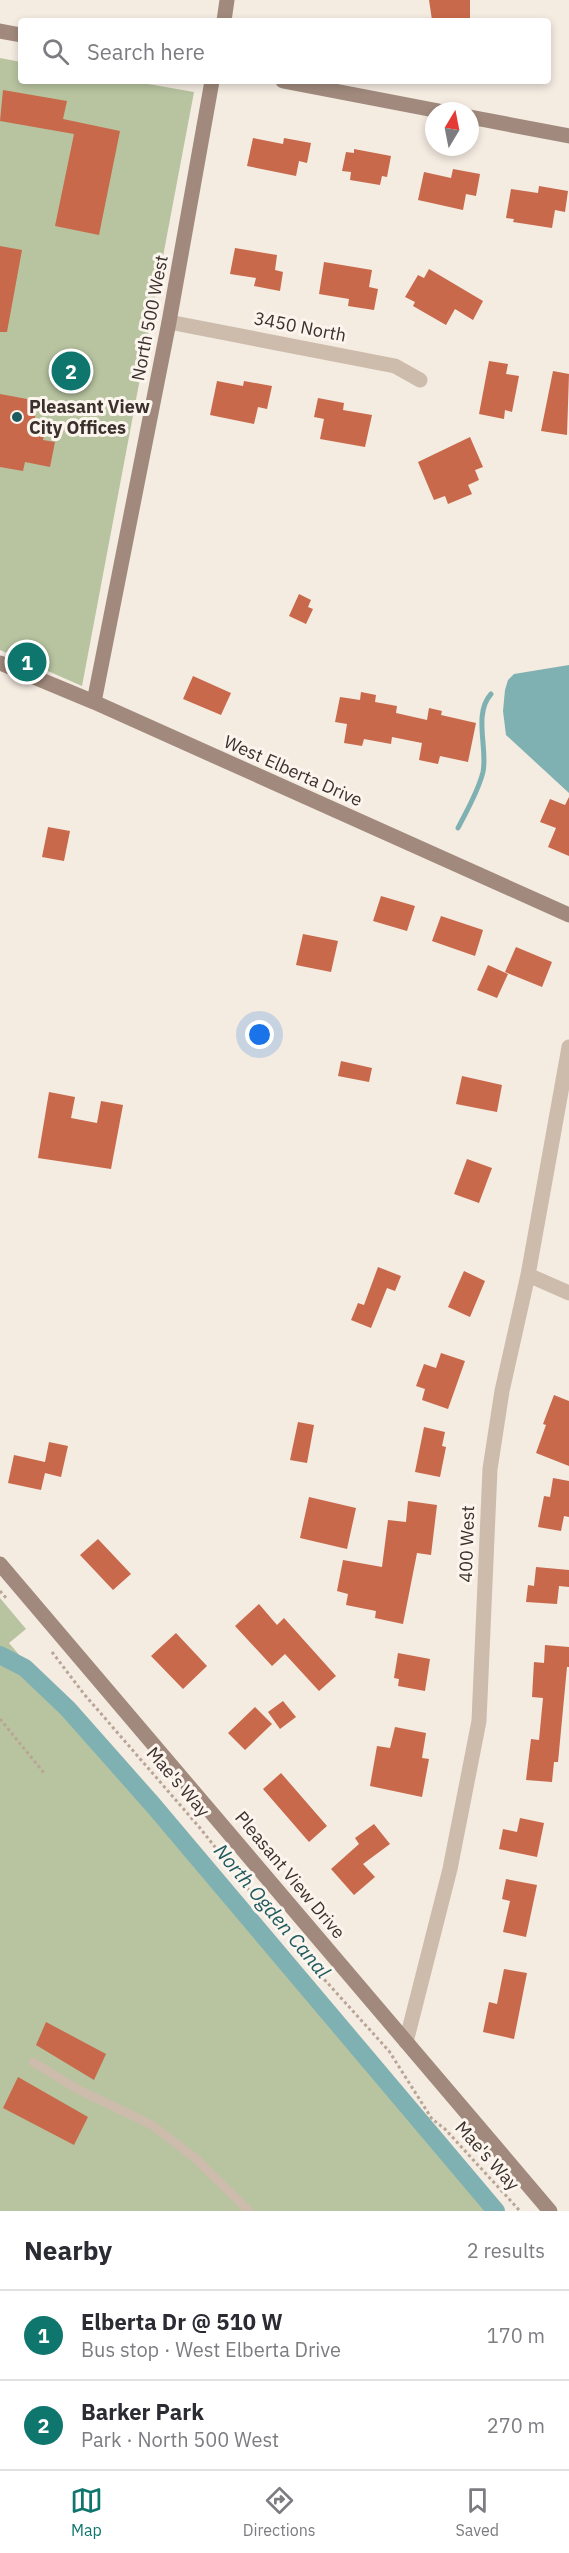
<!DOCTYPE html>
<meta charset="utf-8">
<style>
:root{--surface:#fff;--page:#f2f2f3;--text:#2b2b33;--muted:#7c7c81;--line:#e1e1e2;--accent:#0f766e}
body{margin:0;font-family:"IBM Plex Sans",sans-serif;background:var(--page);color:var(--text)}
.compass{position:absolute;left:425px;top:102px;width:54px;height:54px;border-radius:50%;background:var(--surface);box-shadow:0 3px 9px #0003;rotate:10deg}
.you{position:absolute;left:260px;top:1035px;width:21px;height:21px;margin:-15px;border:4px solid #fff;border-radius:50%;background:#1a73e8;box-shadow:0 0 0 9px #1a73e833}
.badge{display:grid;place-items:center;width:39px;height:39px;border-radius:50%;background:var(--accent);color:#fff;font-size:20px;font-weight:700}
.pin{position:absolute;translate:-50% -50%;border:3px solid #fff;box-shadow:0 2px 6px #0006}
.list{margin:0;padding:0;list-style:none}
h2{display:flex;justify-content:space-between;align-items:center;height:78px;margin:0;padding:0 24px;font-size:26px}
h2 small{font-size:20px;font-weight:400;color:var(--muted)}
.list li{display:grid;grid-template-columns:39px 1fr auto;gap:18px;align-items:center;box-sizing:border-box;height:90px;padding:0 24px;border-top:2px solid var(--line)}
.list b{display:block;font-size:22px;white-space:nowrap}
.list p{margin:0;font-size:20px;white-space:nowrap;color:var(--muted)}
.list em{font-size:20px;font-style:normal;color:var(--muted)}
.icon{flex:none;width:33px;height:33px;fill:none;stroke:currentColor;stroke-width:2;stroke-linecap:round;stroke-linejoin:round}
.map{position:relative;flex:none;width:569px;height:2211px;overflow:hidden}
.search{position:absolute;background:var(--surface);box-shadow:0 3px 9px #0003;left:18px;right:18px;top:18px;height:66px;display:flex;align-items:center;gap:15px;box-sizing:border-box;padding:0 21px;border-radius:6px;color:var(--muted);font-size:22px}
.sheet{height:258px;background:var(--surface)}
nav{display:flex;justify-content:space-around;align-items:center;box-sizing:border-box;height:84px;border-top:2px solid var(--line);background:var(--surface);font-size:16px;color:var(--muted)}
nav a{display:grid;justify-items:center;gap:3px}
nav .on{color:var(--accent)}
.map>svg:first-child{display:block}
.green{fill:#b8c4a0}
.water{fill:#7fb0b2}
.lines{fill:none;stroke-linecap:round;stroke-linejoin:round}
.stream{stroke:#7fb0b2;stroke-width:5}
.canal{stroke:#7fb0b2;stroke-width:18}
.building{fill:#c8694b}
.path{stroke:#b9a596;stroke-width:3;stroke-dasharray:3 3;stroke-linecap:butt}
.lane{stroke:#cdbbac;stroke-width:9}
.street{stroke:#cdbbac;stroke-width:15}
.secondary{stroke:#a18a7d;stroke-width:15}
.poi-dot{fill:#1f5a5e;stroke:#fbf5ee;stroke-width:2}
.labels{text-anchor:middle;stroke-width:6;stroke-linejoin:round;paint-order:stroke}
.street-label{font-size:18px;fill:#3b302b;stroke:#fbf5ee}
.poi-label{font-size:18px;font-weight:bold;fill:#3b302b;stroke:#fbf5ee;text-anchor:start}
.water-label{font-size:20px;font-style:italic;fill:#1f5a5e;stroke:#fbf5ee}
</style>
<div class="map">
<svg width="569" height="2211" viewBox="0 0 569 2211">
<rect width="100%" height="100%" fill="#f4ebe1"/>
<path class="green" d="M0 58 21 62V81H131L194 92 82 686 0 650Z
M0 1598 26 1629 9 1643 492 2211H0Z"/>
<path class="water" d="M569 665V793L506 735 503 711 505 690 508 680 514 674Z"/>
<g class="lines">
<path class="stream" d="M458 828C467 810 478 792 483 772 488 749 473 714 491 694"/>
<path class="canal" d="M0 1655 25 1668 68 1709 153 1805 496 2211"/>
</g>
<path class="building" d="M429 0H470V18L432 20Z
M3 90 67 101 63 119 120 131 99 235 55 226 74 134 0 121Z
M253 138 283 144 284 138 311 143 307 163 299 161 296 176 247 166Z
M354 149 391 156 387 177 382 176 380 185 350 180 351 172 342 171 346 152 354 153Z
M453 169 480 174 476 196 466 194 463 210 418 200 424 172 451 178Z
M539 186 568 191 565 212 555 210 552 228 513 222 514 219 506 218 511 189 538 193Z
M0 246 22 250 7 332H0Z
M235 248 277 255 275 270 283 272 280 291 254 286 256 278 230 274Z
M324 262 372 270 369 287 378 289 374 310 348 306 349 299 319 294Z
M429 269 483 301 473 320 455 309 446 325 413 306 415 302 405 297 418 275 424 278Z
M489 361 508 364 506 374 519 376 512 412 505 410 504 419 479 414Z
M553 371 569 374 567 435 541 431Z
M217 381 243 386 244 381 272 386 267 409 258 407 254 424 210 415Z
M0 394 38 401 32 434 44 436 43 440 55 442 50 467 25 462 23 471 0 467Z
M318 398 344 403 343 410 372 415 365 447 320 439 324 419 314 417Z
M470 437 483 467 475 470 479 480 468 485 472 494 448 504 445 496 434 500 418 462Z
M299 594 311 600 308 607 313 609 306 624 289 616Z
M193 676 231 693 221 715 183 699Z
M361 692 376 695 375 702 397 706 396 713 427 720 429 708 442 711 441 715 476 723 468 762 440 756 438 764 419 760 422 743 392 737 391 744 364 739 362 746 344 743 347 724 335 722 340 697 360 700Z
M569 797V856L548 847 556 828 540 822 550 799 565 805Z
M48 827 70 831 64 861 42 857Z
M381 896 415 906 407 931 373 921Z
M441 916 483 930 475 956 432 941Z
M303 934 338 941 331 972 296 965Z
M516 947 552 962 542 987 505 972Z
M488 965 508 974 497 998 477 990Z
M341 1061 372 1068 369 1082 338 1076Z
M462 1076 502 1085 497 1112 456 1104Z
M49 1092 75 1097 71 1118 97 1123 101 1101 123 1105 111 1169 38 1158Z
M467 1159 492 1168 479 1203 454 1194Z
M378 1267 401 1276 395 1291 387 1288 371 1328 351 1320 358 1303 364 1305Z
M464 1271 485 1281 470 1317 448 1307Z
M441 1353 465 1361 448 1409 422 1400 425 1389 416 1386 424 1364 436 1368Z
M554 1395 569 1401V1466L536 1453 546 1425 543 1424Z
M298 1422 314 1425 307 1463 290 1460Z
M424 1427 445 1432 442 1446 446 1447 440 1477 415 1472Z
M49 1442 68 1446 61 1477 45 1473 41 1490 8 1483 14 1455 45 1462Z
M553 1478 569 1481V1517L564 1516 561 1531 538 1527 544 1496 550 1497Z
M309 1497 356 1508 347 1549 300 1538Z
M408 1501 437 1505 431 1555 417 1553 403 1624 375 1618 376 1611 346 1605 348 1594 337 1591 343 1560 382 1567 388 1520 406 1522Z
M98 1539 131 1574 113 1590 80 1555Z
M536 1567 569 1570V1587L559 1586 557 1604 526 1602 528 1585 534 1586Z
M259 1604 277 1625 284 1618 336 1676 319 1691 285 1654 272 1666 235 1626Z
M176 1633 207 1666 183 1689 151 1656Z
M545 1645 569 1647V1667H567L558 1762H554L552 1782 526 1780 531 1739 539 1740 543 1698 532 1697 534 1662 544 1663Z
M398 1653 430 1659 425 1691 398 1686 399 1679 394 1678Z
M283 1701 296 1717 280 1729 268 1712Z
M255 1707 272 1724 245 1750 228 1733Z
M395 1727 426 1733 422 1758 429 1759 422 1797 370 1786 377 1746 390 1748Z
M281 1773 327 1826 309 1842 263 1789Z
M520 1818 544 1823 537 1857 499 1849 503 1829 517 1832Z
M374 1824 390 1844 363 1864 375 1877 354 1895 331 1869 359 1844 355 1838Z
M506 1879 537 1885 526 1937 503 1932 510 1901 502 1899Z
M504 1969 527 1973 514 2039 483 2032 489 2002 497 2004Z
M46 2022 106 2054 94 2080 36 2045Z
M18 2077 88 2117 74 2145 3 2108Z"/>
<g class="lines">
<path class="path" d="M0 1591 7 1599
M52 1652 84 1694 200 1828 285 1936 389 2051 432 2119 445 2129 520 2211
M0 1719 44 1773"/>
<path class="lane" d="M33 2062 79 2090 152 2125 195 2158 249 2211"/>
<path class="street" d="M169 322 395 366 420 380
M528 1275 569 1293
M406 2042 450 1869 479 1721 490 1469 502 1391 528 1275 569 1047"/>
<path class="secondary" d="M224 21 227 0
M0 31 21 35
M283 81 439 111
M470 117 569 136
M0 663 94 702 569 915
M94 702 169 322 212 81
M0 1564 550 2211"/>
</g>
<circle class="poi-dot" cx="17" cy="417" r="6"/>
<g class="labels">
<g class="street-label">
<text transform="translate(150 318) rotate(-79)" y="6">North 500 West</text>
<text transform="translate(300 327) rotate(11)" y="6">3450 North</text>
<text transform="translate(293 771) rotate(24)" y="6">West Elberta Drive</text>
<text transform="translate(467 1544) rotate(-88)" y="6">400 West</text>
<text transform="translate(178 1782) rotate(49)" y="6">Mae's Way</text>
<text transform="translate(290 1875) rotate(50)" y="6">Pleasant View Drive</text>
<text transform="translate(487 2156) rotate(48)" y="6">Mae's Way</text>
</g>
<g class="poi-label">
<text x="29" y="413">Pleasant View<tspan x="29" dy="21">City Offices</tspan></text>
</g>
<g class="water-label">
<text transform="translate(272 1911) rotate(50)" y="7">North Ogden Canal</text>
</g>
</g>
</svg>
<svg class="compass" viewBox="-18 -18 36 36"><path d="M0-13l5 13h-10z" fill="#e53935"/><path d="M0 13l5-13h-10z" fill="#7c7c81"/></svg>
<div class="you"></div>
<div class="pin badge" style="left:27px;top:662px">1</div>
<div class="pin badge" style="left:71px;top:371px">2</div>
<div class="search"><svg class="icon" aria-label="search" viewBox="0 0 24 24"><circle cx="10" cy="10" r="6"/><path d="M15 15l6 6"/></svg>Search here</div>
</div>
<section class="sheet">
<h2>Nearby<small>2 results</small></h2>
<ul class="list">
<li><span class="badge">1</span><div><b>Elberta Dr @ 510 W</b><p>Bus stop · West Elberta Drive</p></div><em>170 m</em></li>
<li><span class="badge">2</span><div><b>Barker Park</b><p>Park · North 500 West</p></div><em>270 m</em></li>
</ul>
</section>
<nav>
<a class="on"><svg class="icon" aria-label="map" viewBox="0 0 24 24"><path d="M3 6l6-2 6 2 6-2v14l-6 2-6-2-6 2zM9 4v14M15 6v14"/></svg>Map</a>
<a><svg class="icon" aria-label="directions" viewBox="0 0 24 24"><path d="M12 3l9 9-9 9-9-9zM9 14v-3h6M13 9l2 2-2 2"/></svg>Directions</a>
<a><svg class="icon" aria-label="saved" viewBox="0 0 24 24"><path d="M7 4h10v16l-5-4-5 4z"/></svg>Saved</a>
</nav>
